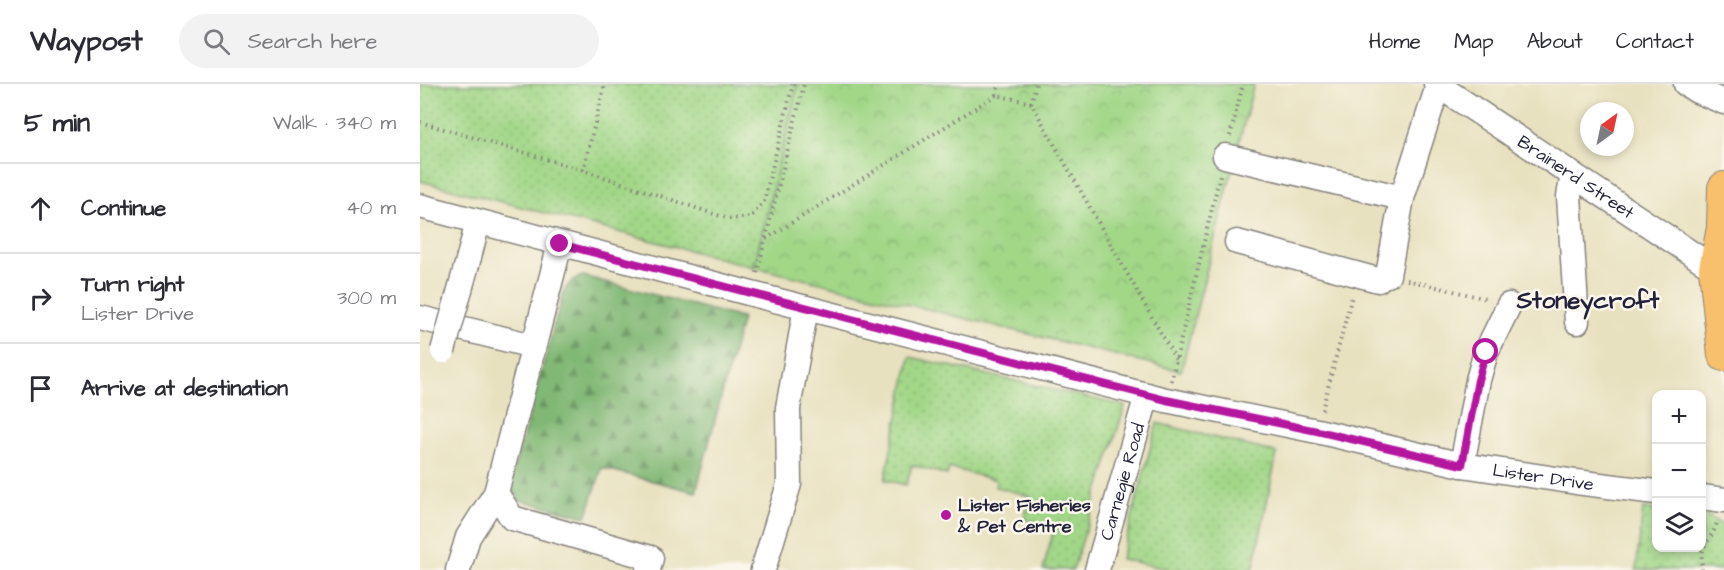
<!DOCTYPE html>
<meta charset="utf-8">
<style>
:root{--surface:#fff;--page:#f2f2f3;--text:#2b2b33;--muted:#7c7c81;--line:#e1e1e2}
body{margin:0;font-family:"Architects Daughter",sans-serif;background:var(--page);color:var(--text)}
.controls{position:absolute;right:18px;bottom:18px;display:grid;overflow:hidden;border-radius:12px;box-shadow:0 3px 9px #0003}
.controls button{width:54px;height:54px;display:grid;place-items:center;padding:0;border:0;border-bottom:2px solid var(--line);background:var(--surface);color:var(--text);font:30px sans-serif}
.compass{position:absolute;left:1160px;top:18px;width:54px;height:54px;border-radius:50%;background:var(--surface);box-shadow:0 3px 9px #0003;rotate:33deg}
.stop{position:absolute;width:18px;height:18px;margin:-14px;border:4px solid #b5179e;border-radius:50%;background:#fff}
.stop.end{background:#b5179e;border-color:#fff;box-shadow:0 2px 6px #0008}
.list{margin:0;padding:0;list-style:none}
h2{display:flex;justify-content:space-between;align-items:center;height:78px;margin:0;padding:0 24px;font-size:26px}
h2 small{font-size:20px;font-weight:400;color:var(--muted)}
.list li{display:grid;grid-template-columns:39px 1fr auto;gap:18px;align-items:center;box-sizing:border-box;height:90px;padding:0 24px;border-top:2px solid var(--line)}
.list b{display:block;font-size:22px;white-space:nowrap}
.list p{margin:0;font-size:20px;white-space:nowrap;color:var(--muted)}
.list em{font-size:20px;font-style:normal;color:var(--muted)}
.icon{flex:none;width:33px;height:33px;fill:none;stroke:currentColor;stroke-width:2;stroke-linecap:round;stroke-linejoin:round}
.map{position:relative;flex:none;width:1304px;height:486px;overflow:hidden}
header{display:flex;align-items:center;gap:36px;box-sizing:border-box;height:84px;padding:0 30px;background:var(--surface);border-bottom:2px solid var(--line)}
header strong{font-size:28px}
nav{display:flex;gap:33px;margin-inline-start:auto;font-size:21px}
.search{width:420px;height:54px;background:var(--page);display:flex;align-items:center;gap:15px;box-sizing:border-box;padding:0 21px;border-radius:33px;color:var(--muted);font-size:22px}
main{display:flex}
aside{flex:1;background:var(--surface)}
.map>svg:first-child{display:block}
.grass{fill:url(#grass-dots);stroke:#627c62;stroke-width:1.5}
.forest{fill:url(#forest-firs);stroke:#526d58;stroke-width:1.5}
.park{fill:url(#park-crowns);stroke:#627c62;stroke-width:1.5}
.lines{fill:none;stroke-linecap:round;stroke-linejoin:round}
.minor-casing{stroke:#85827d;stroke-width:27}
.major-casing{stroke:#85827d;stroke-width:34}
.path{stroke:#85827d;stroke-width:4;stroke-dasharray:1.5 4.5;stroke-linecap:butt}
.minor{stroke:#fff;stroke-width:24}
.major{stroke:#f8bf6c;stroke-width:32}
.minor-bridge-casing{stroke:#85827d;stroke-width:27;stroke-linecap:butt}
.minor-bridge{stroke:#fff;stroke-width:24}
.route{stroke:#b5179e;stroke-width:8}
.poi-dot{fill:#b5179e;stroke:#fbf7ec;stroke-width:2}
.labels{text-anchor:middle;stroke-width:5;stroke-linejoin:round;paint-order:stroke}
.street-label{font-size:18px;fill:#22223b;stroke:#fbf7ec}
.poi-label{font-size:18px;font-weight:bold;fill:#22223b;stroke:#fbf7ec;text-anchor:start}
.district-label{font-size:24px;font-weight:bold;fill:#22223b;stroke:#fbf7ec}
</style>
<header>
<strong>Waypost</strong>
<div class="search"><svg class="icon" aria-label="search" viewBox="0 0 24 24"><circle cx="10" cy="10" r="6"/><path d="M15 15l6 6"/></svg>Search here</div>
<nav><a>Home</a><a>Map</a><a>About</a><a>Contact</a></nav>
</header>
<main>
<aside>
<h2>5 min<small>Walk · 340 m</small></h2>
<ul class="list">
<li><svg class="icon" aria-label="ahead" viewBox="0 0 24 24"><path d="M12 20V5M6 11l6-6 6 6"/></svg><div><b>Continue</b></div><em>40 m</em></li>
<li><svg class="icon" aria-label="right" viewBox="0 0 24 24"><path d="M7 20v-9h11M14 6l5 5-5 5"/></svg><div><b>Turn right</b><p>Lister Drive</p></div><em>300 m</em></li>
<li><svg class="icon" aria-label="arrive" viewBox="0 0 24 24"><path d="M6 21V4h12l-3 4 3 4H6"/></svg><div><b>Arrive at destination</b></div></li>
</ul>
</aside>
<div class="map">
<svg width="1304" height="486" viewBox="0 0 1304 486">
<defs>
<pattern id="grass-dots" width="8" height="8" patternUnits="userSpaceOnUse" patternTransform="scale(1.5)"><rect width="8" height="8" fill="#a2d788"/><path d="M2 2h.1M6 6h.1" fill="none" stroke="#8bb876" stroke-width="1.8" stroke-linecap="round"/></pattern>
<pattern id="forest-firs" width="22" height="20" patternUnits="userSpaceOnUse" patternTransform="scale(1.5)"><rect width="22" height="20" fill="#81b874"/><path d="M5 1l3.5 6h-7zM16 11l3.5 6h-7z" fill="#699560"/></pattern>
<pattern id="park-crowns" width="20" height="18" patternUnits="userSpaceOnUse" patternTransform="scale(1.5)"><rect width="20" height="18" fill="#a2d788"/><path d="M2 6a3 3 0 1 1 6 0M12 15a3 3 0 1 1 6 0" fill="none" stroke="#8bb876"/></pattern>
</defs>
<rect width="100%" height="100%" fill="#fbf7ec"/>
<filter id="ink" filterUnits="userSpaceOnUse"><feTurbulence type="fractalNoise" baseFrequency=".0167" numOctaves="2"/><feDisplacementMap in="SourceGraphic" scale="12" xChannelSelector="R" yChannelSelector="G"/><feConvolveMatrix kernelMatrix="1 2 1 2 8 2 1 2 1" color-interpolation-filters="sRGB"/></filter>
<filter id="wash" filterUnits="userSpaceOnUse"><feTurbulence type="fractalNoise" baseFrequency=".008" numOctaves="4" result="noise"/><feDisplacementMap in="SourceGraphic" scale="24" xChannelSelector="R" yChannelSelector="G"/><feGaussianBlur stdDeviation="1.35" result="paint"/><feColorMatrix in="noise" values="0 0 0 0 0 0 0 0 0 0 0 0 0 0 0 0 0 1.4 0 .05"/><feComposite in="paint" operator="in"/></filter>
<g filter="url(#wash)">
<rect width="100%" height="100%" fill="#e8e1bf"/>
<path class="grass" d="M0 0H378L334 183 0 97Z
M490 273 705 322 653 486H623L634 444 604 435 610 412 575 403 576 396 529 384 527 391 492 381 486 401 465 396Z
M737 339 857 369 833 486H751L701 475Z
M1223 425 1236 426V464H1282V429L1287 431 1303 442 1304 486H1216Z"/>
<path class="forest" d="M163 192 322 234 276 408 182 384 166 433 99 416 90 400 144 206 153 196Z"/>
<path class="park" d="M378 0H834L761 287 334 183Z"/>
</g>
<g filter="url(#ink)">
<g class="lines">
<defs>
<g id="minor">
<path id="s1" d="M1016 0 1295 185 1304 187"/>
<path d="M1266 0 1277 7 1304 18"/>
<path d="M805 72 982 114"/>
<path d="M1153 91 1149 112 1157 238"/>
<path id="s2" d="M0 122 332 210 746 316 897 347 1042 381 1156 398 1236 408"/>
<path d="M817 158 958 196"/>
<path d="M49 173 58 138"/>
<path d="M968 191 982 114 1018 2"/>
<path d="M0 234 113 262"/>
<path d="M1042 381 1058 296 1066 268 1089 221"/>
<path d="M76 409 92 434 231 474 228 486"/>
<path d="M1282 413 1304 416"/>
<path d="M38 486 48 453 76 409 140 160"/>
<path d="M343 486 369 400 368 324 386 224"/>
<path id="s3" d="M677 486 727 311"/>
</g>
<path id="major" d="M1304 104 1303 144 1295 185 1304 271"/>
</defs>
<use href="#minor" class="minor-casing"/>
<use href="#major" class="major-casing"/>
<path class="path" d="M576 11 579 0
M611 19 616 0
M0 38 163 86 309 135 331 133 344 117 373 0
M810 52 823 0
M163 86 185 0
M346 155 576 11 611 19 756 276
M337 189 384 0
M987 196 1067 215
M751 297 800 91
M902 326 932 212
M1282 486C1282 481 1281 475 1282 470 1284 458 1296 449 1297 437"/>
<use href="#minor" class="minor"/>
<use href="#major" class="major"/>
<defs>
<path id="minor-bridge" d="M23 267 49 173"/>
</defs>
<use href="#minor-bridge" class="minor-bridge-casing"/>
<use href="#minor-bridge" class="minor-bridge"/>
</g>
</g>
<g class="lines" filter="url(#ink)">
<path class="route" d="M140 160 746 316 897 347 1042 381 1058 296 1066 268"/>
</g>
<circle class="poi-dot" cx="526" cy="431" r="6"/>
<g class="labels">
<g class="street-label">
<text dy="6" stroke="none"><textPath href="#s1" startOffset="168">Brainerd Street</textPath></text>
<text dy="6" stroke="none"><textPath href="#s2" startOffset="1156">Lister Drive</textPath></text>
<text dy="6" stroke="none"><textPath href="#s3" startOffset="92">Carnegie Road</textPath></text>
</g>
<g class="poi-label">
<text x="538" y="427">Lister Fisheries<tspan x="538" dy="21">&amp; Pet Centre</tspan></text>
</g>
<g class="district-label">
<text x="1168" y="224">Stoneycroft</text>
</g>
</g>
</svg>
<div class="controls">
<button>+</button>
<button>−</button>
<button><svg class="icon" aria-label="layers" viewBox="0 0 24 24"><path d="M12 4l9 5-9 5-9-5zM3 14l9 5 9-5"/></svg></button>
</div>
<svg class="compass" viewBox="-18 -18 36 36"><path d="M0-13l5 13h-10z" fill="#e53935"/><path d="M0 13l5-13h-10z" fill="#7c7c81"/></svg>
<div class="stop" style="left:1066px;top:268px"></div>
<div class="stop end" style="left:140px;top:160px"></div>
</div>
</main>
